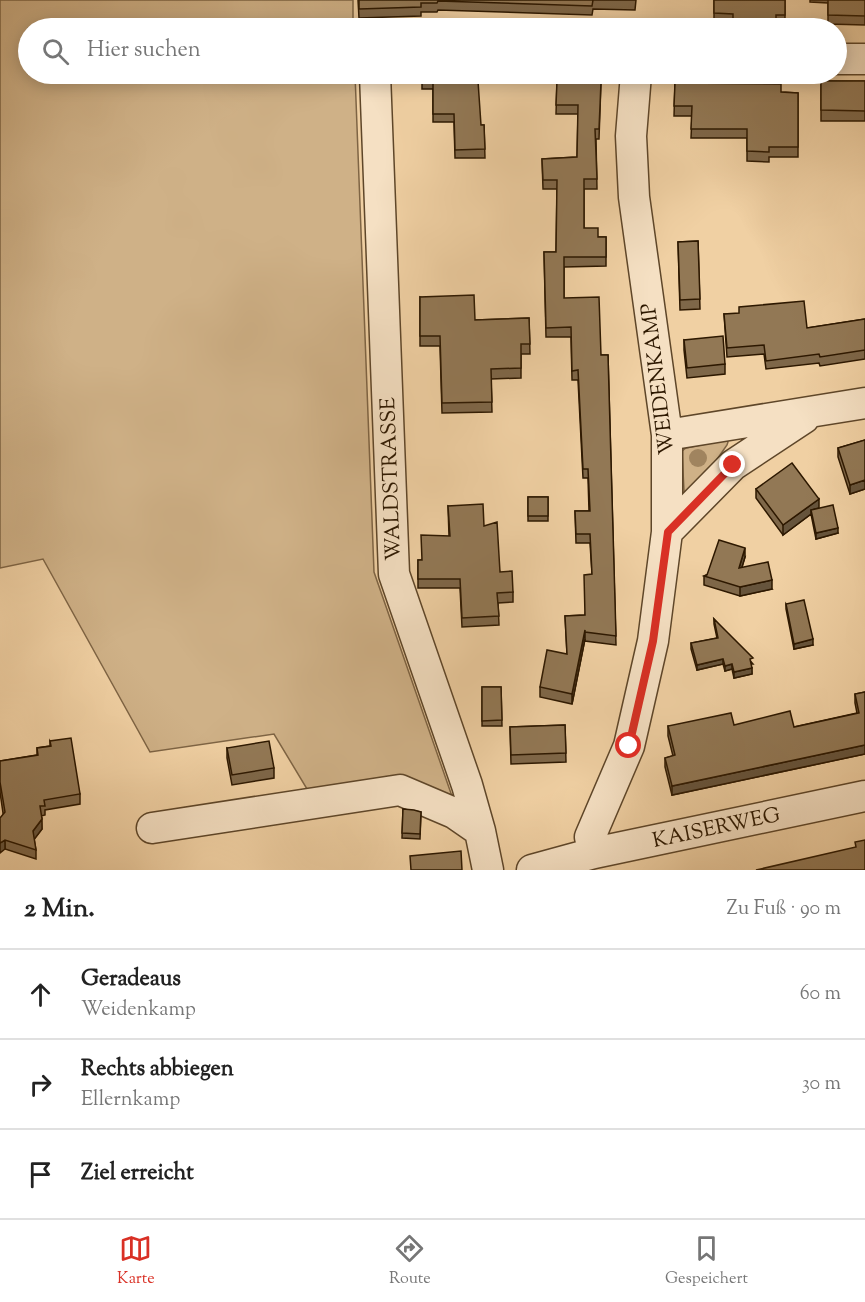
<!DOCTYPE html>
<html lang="de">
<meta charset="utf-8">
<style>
:root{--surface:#fff;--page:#f2f2f2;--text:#222;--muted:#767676;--line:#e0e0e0;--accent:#d93025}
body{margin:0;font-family:"Sorts Mill Goudy",serif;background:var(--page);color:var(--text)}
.stop{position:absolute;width:18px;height:18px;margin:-14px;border:4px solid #d93025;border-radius:50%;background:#fff}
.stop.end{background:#d93025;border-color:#fff;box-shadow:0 2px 6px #0008}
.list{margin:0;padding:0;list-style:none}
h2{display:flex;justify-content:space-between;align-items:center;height:78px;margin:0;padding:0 24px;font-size:26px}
h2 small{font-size:20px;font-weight:400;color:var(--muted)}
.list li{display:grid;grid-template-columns:39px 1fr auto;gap:18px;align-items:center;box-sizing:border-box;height:90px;padding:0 24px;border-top:2px solid var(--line)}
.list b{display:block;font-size:22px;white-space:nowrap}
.list p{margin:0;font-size:20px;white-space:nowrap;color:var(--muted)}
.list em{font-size:20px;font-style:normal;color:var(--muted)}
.icon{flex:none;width:33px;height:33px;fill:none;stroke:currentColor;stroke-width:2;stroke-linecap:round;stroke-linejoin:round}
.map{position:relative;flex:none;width:865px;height:870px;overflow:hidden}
.search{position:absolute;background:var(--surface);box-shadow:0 3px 15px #0003;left:18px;right:18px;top:18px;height:66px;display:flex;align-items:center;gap:15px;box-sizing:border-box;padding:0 21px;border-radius:33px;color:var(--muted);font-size:22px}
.sheet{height:348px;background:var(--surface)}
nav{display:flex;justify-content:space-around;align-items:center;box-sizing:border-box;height:84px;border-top:2px solid var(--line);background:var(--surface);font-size:16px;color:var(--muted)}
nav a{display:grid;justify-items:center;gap:3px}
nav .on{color:var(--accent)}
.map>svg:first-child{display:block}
.green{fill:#cfb187;stroke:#7e6444;stroke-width:1.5}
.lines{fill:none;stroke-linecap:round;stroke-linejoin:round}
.street-casing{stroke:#5e4629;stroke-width:33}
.street{stroke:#f5e0c3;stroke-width:30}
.tree{fill:#a0845f}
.wall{fill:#7e6749;stroke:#2d1800;stroke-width:1.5}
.shaded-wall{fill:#66543c;stroke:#2d1800;stroke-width:1.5}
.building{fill:#927855;stroke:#2d1800;stroke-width:1.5}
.route{stroke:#d93025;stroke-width:8}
.labels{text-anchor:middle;stroke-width:4.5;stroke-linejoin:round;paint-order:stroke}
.street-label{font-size:21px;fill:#2d1800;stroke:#f5e0c3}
</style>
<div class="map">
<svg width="865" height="870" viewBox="0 0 865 870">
<rect width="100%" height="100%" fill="#f0d0a3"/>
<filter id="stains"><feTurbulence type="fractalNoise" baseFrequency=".00333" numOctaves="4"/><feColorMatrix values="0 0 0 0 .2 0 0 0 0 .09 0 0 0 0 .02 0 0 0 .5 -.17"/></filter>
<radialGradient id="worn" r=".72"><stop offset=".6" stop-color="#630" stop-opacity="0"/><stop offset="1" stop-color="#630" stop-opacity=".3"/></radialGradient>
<path class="green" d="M0 0H353V28H28V74H355L374 572 454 802 313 799 274 734 150 752 43 559 0 568Z
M726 440 728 442 727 445 711 468 687 493 684 491 682 451 686 448Z"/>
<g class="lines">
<defs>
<path id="street" d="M836 59H865
M375 74 394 574 467 785 480 831 488 870
M667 435 865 403
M667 532 733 465 804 418
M152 828 400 790 454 813 480 831
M594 853 590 837 629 746 653 641 667 532V435L634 197 631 136 636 74
M532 870 594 853 865 796"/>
</defs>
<use href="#street" class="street-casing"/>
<use href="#street" class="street"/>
</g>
<circle class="tree" cx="698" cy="458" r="9"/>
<path class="wall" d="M358 0H636L635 10 593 9 592 15 438 10 437 12H421V16L359 18Z
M714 0H785V25H776V28H733V23H714Z
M810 0H865V25L828 24V3L810 2Z
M422 74 445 81 481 125H484L485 158H455L454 122H433V89H422Z
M557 81 601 82 599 139H596L597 189H584V228L598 237H606V266L564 267V298L601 355H608L616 645 585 641V639L572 704 540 697V687L567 654 565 616 585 615 592 574 590 543H576L575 511H589L588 478H583L578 380H572L571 337H546L544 252H556L557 189H543L542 159 577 157 578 114H556Z
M821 81H865V121H821Z
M675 83 781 92 798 93V157H769V162L747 161V138H691L692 116H674Z
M698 241 700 309 680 310 678 242Z
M420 297 475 320 529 318 530 354H521V378L491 379 492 412 442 413 440 346H420Z
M724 314 807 328 865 319V359L820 366 819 363 766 369 764 354 727 357Z
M684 340 725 364V374L687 378 684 350Z
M865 440V489L850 494 838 457V448Z
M756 489 818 508 838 533 816 539 811 514 783 535 756 498Z
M528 497H548V521H528Z
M448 506 484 526 500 572 513 592V602L498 603 499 625 462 627 460 588H418V560H421L449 536Z
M745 557 742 567 772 589 740 596 704 585V576Z
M786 604 813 645 794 649 786 609Z
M714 619 753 664H751L752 674 734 678 732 669 725 671 723 664 697 670 691 649V643L717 638 714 624Z
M482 687H501L502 726H482Z
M865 692V754L672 795 665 767V758L673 756 668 736V726L734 725 794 727 857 713 855 703V694Z
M565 725 566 762 511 764 510 727Z
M50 741 80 794V804L45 810V815L41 816 42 829 34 839 36 850V859L5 849 3 813 0 792V761L37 755V748L50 746Z
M227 748 274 768V778L232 785 227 758Z
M403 809 421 812 420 839 402 838Z"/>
<path class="shaded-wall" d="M865 480V489L850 494V485Z
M819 499V508L811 510V514L783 535V525Z
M838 528V533L816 539V533Z
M745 548V557L739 577V568Z
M772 580V589L740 596V587Z
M585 630V639L572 704V694Z
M813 639V645L794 649V644Z
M723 659V664L697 670V665Z
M732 664V669L725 671V666Z
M752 668V674L734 678V672Z
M865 745V754L672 795V786Z
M42 819V829L33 841V831Z
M5 840V849L0 853V843Z"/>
<path class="building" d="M359 0H593L592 6 438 1 437 3H421V7L359 9Z
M714 0H785V15H776V21H733V14L714 13Z
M828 0H865V16L828 15Z
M422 74H445V81H441H478L481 125H484L485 149 455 150 454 114H433V81H422Z
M557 81 601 82 599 129H595L597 179H584V228H598V237H606V257H564V298L599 297 601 355H608L616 636 585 632V630L572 694 540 687 547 650 567 654 565 616 585 615 584 575 592 574 590 534H576L575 511H590L588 469H583L578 370 572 371 571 327 546 328 544 252H556L557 180H543L542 159 577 157 578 105H556Z
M821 81H865V111L821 110Z
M675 83 781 84V92L798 93V147H769V152L747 151V129H691L692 106H674Z
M698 241 700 299 680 300 678 242Z
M474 295 475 320 529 318 530 344H521V368L491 369 492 402 442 403 440 336H420V297Z
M804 301 807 328 865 319V350L820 357 819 354 766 361 764 345 727 348 724 314 739 313V307Z
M723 336 725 364 687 368 684 340Z
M865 440V480L850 485 838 448Z
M792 463 819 499 783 525 756 489Z
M528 497H548V516H528Z
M483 504 484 526 497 522 500 572 512 571 513 592 497 593 499 616 462 618 460 579H418V560H422L421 535 450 536 448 506Z
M833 505 838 528 816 533 811 510Z
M719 540 745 548 739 568 768 562 772 580 740 587 704 576 707 575Z
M804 600 813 639 794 644 786 604Z
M714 619 753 658 750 659 752 668 734 672 732 664 725 666 723 659 697 665 691 643 718 638Z
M482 687H501L502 720 482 721Z
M865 692V745L672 786 665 758 675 755 668 726 731 713 734 725 790 711 794 727 859 713 855 694Z
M565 725 566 753 511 755 510 727Z
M71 738 80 794 44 800 45 806H40L42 819 33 831 36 850 5 840 0 843V818L5 812 0 782V761L38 755 37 748 51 746 50 741Z
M269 741 274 768 232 775 227 748Z
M403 809 414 810 421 812 420 834 402 833Z
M865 840V870H756L856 847 855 842Z
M461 851 462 870H411L410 856Z"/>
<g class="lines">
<path class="route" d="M629 746 653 641 668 532 733 465"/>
</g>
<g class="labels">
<g class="street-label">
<text transform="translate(657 379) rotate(-97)" y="7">WEIDENKAMP</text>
<text transform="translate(390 479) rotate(-92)" y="7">WALDSTRASSE</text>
<text transform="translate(716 827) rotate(-12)" y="7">KAISERWEG</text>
</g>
</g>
<rect width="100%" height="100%" filter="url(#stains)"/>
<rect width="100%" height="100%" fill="url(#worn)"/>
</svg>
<div class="stop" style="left:629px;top:746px"></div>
<div class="stop end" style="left:733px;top:465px"></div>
<div class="search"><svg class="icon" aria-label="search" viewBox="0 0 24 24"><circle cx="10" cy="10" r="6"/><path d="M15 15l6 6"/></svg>Hier suchen</div>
</div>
<section class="sheet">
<h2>2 Min.<small>Zu Fuß · 90 m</small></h2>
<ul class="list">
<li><svg class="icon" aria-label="ahead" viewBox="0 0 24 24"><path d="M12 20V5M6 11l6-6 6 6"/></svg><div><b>Geradeaus</b><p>Weidenkamp</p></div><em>60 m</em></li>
<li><svg class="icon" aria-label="right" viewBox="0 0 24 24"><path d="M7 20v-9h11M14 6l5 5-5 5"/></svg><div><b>Rechts abbiegen</b><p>Ellernkamp</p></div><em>30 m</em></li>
<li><svg class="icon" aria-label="arrive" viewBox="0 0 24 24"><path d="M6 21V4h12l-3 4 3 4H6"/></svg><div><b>Ziel erreicht</b></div></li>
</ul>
</section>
<nav>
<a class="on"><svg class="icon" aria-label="map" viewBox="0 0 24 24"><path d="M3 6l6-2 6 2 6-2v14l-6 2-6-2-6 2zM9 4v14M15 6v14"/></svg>Karte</a>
<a><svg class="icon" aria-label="directions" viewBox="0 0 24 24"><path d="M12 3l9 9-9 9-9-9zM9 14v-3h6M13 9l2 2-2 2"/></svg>Route</a>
<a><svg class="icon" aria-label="saved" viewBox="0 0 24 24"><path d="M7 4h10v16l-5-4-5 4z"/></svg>Gespeichert</a>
</nav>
